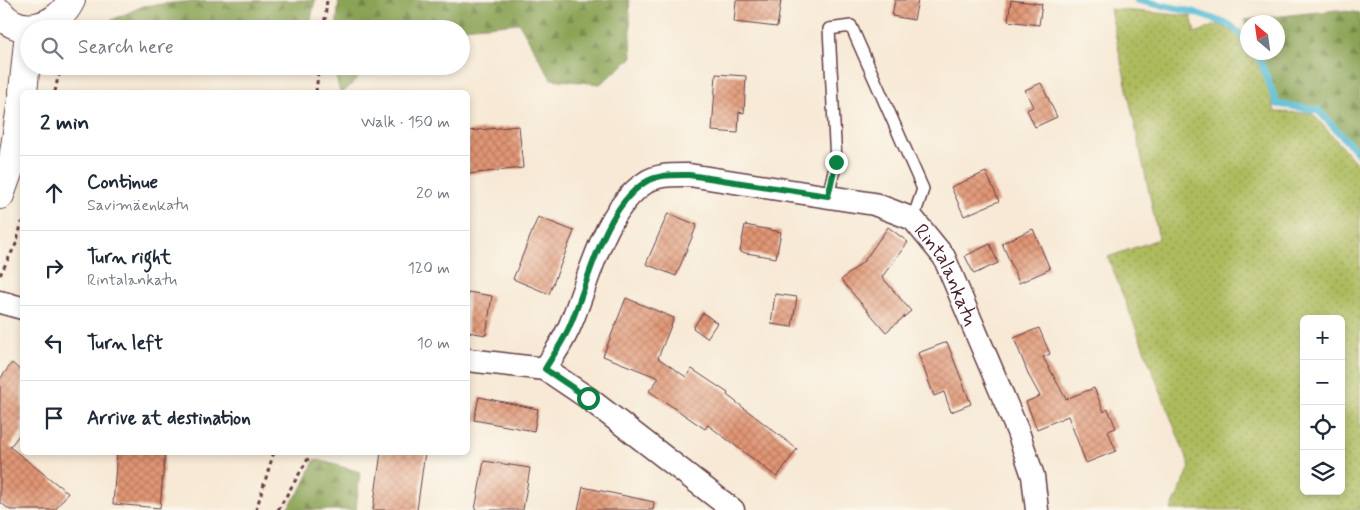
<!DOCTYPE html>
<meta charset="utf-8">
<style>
:root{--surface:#fff;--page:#f6f6f7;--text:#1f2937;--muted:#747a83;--line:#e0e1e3}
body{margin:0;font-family:Mynerve,sans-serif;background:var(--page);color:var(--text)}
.controls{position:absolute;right:15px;bottom:15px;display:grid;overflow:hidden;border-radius:8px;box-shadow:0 2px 8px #0003}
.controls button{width:45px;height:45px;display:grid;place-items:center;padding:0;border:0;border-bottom:1px solid var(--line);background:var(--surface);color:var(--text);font:25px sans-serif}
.compass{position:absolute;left:1240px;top:15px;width:45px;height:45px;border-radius:50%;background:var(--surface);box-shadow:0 2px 8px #0003;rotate:331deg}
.stop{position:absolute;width:15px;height:15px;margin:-11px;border:4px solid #0b8043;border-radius:50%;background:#fff}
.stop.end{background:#0b8043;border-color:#fff;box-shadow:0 1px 5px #0008}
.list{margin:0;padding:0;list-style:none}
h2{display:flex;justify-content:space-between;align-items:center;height:65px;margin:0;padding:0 20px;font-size:21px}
h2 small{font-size:16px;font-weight:400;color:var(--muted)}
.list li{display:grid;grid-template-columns:32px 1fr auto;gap:15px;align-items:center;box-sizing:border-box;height:75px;padding:0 20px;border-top:1px solid var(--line)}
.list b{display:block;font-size:19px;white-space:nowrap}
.list p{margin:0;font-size:16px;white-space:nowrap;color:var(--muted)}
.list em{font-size:16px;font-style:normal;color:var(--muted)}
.icon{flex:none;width:28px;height:28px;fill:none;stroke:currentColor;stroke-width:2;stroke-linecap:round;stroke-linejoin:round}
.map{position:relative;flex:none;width:1360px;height:510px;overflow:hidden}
.search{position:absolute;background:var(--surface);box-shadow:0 2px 8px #0003;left:20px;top:20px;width:450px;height:55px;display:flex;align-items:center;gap:12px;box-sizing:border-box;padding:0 18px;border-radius:28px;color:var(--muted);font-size:19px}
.panel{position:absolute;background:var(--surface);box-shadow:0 2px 8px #0003;left:20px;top:90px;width:450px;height:365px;border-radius:8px}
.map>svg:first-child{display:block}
.grass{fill:url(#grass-dots);stroke:#7c6d44;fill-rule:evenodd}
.forest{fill:url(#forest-firs);stroke:#6a6140}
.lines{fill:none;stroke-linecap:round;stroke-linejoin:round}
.stream{stroke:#59bdd7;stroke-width:7}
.building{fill:url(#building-cross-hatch)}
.lane-casing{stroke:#643d44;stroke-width:14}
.street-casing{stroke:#643d44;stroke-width:25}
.secondary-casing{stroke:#643d44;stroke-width:30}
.path{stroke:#643d44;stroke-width:3;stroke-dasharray:4 4;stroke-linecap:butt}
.lane{stroke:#fff;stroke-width:11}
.street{stroke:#fff;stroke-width:22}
.secondary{stroke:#fff;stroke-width:28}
.route{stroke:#0b8043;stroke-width:6}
.labels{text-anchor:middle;stroke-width:5;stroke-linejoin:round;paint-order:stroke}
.street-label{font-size:20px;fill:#4a1f2b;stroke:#fbf7ec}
</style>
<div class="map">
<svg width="1360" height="510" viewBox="0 0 1360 510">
<defs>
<pattern id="grass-dots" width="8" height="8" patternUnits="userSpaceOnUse" patternTransform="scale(1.25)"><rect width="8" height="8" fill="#adbb5d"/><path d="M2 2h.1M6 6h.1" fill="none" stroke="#8f974d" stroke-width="1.8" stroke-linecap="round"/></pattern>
<pattern id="forest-firs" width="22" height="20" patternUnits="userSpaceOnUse" patternTransform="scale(1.25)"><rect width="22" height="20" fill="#8aa354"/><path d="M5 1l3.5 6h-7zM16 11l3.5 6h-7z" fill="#738446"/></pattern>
<pattern id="building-cross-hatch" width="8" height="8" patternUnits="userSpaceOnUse" patternTransform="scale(1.25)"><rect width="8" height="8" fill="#e19675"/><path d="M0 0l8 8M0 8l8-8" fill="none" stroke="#b87a60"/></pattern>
</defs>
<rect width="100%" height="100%" fill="#fbf7ec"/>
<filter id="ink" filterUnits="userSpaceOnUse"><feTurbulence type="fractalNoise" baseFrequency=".02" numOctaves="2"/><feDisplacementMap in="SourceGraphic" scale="10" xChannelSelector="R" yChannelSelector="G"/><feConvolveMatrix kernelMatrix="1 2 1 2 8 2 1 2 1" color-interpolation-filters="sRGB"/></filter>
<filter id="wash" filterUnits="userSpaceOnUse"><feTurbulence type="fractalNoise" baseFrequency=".0096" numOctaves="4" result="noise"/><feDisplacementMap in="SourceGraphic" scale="20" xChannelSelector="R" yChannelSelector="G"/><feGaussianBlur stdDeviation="1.12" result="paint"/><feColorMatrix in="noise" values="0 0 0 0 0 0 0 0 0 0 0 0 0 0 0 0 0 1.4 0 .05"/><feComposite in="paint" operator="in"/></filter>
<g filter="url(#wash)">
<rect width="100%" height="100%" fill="#f7e9d5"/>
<path class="grass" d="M1110 9 1191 16 1195 33 1218 24 1247 39 1248 52 1260 53 1275 112 1312 113 1360 167V510H1171L1190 467 1108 257 1159 239ZM1304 319H1341V491H1304Z"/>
<path class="forest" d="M315 0 309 28 263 26 257 29H92L143 6 184 2Z
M339 0H629L632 58 600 84 551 79 519 23 452 29H336Z
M1337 10 1360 13V160L1318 110 1277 104 1257 53 1278 52V22H1248L1247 29 1244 20Z
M333 66H370L344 92H340Z
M315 459 360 472 356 510H286L302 488Z"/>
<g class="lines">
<path class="stream" d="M1137 0 1193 12 1230 25 1248 41
M1257 52 1277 104 1318 110 1360 155"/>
</g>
<g id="blocks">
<path class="building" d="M736 0H781L777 27 734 22Z
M895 0H918L914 20 892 16Z
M1011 0 1042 4 1039 25 1008 21Z
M716 74 746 76 744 113 739 112 738 133 712 131Z
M1041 83 1057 117 1035 127 1027 110 1033 107 1025 90Z
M519 126 523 168 468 174V131Z
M986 172 999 201 964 216 951 187Z
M668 213 697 225 676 276 646 264Z
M538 217 574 231 549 294 513 279Z
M745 225 781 232 776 258 740 252Z
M888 227 908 242 882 277 911 311 886 332 841 280 864 261Z
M1033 229 1050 269 1019 283 1002 243Z
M990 244 998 263 974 274 965 256Z
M468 292 492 296 486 335 468 332Z
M775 294 797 297 792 327 771 324Z
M626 298 674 318 658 358 686 377 692 369 728 393 727 395 797 449 777 477 708 425 705 429 649 391 659 378 603 356Z
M703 313 717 323 707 338 693 328Z
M1039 328 1050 354 1043 357 1066 399 1094 388 1104 412 1108 409 1116 428 1108 431 1116 451 1086 463 1068 416 1037 429 1026 402 1040 396 1029 376 1014 338Z
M947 342 971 404 951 412 944 392 934 396 918 353Z
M12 363 22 372V431L10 447 68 493 55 510H10L0 502V379Z
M479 397 538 409 534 431 474 420Z
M117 452H165L160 508 113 504Z
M381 452H425L417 510H373Z
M484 461 530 468 523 510H475Z
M583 487 654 502 653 510H578Z"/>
</g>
</g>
<g filter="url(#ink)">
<use href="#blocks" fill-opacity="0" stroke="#643d44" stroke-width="1"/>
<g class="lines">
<defs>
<path id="lane" d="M828 196 836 162 829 29 851 26 923 189 913 219"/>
<g id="street">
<path d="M0 302 22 308"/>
<path d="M468 360 545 369 588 398 733 510"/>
<path id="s1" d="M545 369C554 354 565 339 571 323 589 280 604 209 645 183 657 174 674 175 689 175L874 204 913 219 944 257 1018 432 1033 476 1037 510"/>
</g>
<path id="secondary" d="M0 13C20 39 59 27 71 0
M23 92 29 32
M0 195 13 159 22 100"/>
</defs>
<use href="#lane" class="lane-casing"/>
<use href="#street" class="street-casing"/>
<use href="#secondary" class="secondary-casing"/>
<path class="path" d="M324 29 327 0
M55 92 58 77 65 66
M316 92 319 66
M0 275 16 244 22 222
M256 510 274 452
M278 510 312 452"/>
<use href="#lane" class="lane"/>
<use href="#street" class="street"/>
<use href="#secondary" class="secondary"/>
</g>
</g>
<g class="lines" filter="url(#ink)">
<path class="route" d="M588 398 545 369C554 354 565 339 571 323 589 280 604 209 644 183 657 174 674 175 689 175L828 196 836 162"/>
</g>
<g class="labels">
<g class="street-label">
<text dy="7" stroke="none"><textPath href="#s1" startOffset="554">Rintalankatu</textPath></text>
</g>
</g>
</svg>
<div class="controls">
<button>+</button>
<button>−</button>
<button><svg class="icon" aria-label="locate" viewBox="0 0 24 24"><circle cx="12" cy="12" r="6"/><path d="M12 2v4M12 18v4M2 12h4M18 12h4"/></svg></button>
<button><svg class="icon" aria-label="layers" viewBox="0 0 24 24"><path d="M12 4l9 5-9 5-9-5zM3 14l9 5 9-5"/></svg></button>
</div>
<svg class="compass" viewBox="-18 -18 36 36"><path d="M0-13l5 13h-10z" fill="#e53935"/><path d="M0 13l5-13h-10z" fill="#747a83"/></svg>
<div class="stop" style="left:588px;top:398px"></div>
<div class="stop end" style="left:836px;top:162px"></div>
<div class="search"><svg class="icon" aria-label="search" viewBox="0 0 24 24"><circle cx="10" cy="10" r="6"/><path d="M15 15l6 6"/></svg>Search here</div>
<section class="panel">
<h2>2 min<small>Walk · 150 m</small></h2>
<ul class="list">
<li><svg class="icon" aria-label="ahead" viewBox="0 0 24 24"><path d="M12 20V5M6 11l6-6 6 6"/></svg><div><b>Continue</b><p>Savimäenkatu</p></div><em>20 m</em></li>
<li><svg class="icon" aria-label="right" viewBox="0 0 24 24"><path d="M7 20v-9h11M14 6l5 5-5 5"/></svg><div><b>Turn right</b><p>Rintalankatu</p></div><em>120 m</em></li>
<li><svg class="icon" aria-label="left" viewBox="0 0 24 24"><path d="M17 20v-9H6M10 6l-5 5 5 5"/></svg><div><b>Turn left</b></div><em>10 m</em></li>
<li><svg class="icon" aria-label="arrive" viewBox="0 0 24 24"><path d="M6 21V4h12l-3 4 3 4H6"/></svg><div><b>Arrive at destination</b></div></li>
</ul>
</section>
</div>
